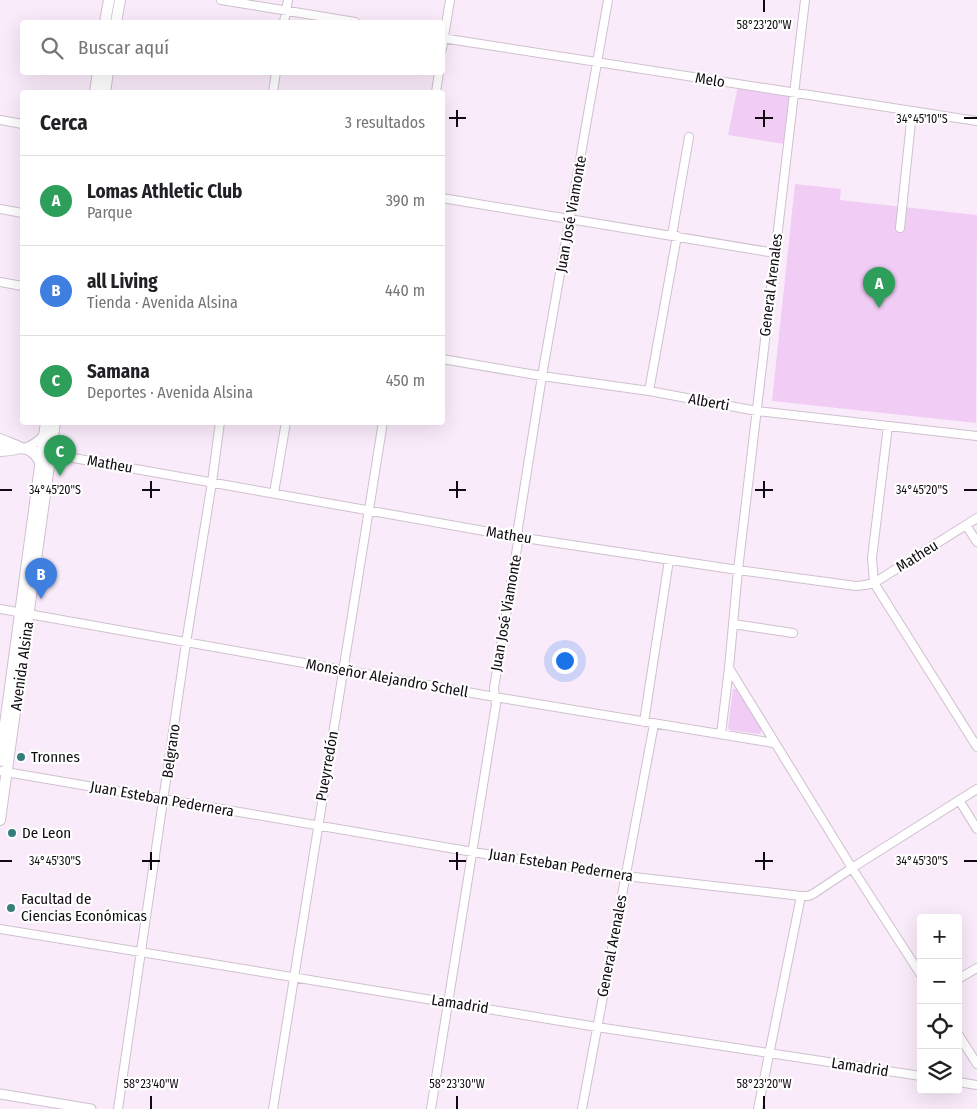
<!DOCTYPE html>
<html lang="es">
<meta charset="utf-8">
<style>
:root{--surface:#fff;--page:#f6f6f6;--text:#202124;--muted:#757577;--line:#e0e0e0;--accent:#7c3aed}
body{margin:0;font-family:"Fira Sans Condensed",sans-serif;background:var(--page);color:var(--text)}
.controls{position:absolute;right:15px;bottom:15px;display:grid;overflow:hidden;border-radius:5px;box-shadow:0 5px 20px #0002}
.controls button{width:45px;height:45px;display:grid;place-items:center;padding:0;border:0;border-bottom:1px solid var(--line);background:var(--surface);color:var(--text);font:25px sans-serif}
.you{position:absolute;left:564px;top:660px;width:18px;height:18px;margin:-12px;border:4px solid #fff;border-radius:50%;background:#1a73e8;box-shadow:0 0 0 8px #1a73e833}
.badge{display:grid;place-items:center;width:32px;height:32px;border-radius:50%;background:var(--accent);color:#fff;font-size:16px;font-weight:700}
.pin{position:absolute;translate:-50% -41px;filter:drop-shadow(0 1px 2px #0008)}
.pin::after{content:'';position:absolute;top:26px;width:18px;height:15px;background:inherit;clip-path:polygon(0 0,100% 0,50% 100%)}
.list{margin:0;padding:0;list-style:none}
h2{display:flex;justify-content:space-between;align-items:center;height:65px;margin:0;padding:0 20px;font-size:21px}
h2 small{font-size:16px;font-weight:400;color:var(--muted)}
.list li{display:grid;grid-template-columns:32px 1fr auto;gap:15px;align-items:center;box-sizing:border-box;height:90px;padding:0 20px;border-top:1px solid var(--line)}
.list b{display:block;font-size:19px;white-space:nowrap}
.list p{margin:0;font-size:16px;white-space:nowrap;color:var(--muted)}
.list em{font-size:16px;font-style:normal;color:var(--muted)}
.icon{flex:none;width:28px;height:28px;fill:none;stroke:currentColor;stroke-width:2;stroke-linecap:round;stroke-linejoin:round}
.map{position:relative;flex:none;width:977px;height:1109px;overflow:hidden}
.search{position:absolute;background:var(--surface);box-shadow:0 5px 20px #0002;left:20px;top:20px;width:425px;height:55px;display:flex;align-items:center;gap:12px;box-sizing:border-box;padding:0 18px;border-radius:5px;color:var(--muted);font-size:19px}
.panel{position:absolute;background:var(--surface);box-shadow:0 5px 20px #0002;left:20px;top:90px;width:425px;height:335px;border-radius:5px}
.map>svg:first-child{display:block}
.green{fill:#f1cdf5}
.lines{fill:none;stroke-linecap:round;stroke-linejoin:round}
.minor-casing{stroke:#cfc0d0;stroke-width:10}
.tertiary-casing{stroke:#cfc0d0;stroke-width:11}
.secondary-casing{stroke:#cfc0d0;stroke-width:12}
.minor{stroke:#fff;stroke-width:8}
.tertiary{stroke:#fff;stroke-width:9}
.secondary{stroke:#fff;stroke-width:10}
.ticks{fill:none;stroke:#100b11;stroke-width:2}
.poi-dot{fill:#357e7b;stroke:#fefefe;stroke-width:2}
.labels{text-anchor:middle;stroke-width:4.5;stroke-linejoin:round;paint-order:stroke}
.street-label{font-size:15px;fill:#100b11;stroke:#fefefe}
.poi-label{font-size:15px;fill:#100b11;stroke:#fefefe;text-anchor:start}
.ticks-label{font-size:12px;text-anchor:middle;fill:#100b11;stroke:#fefefe;stroke-width:4.5;stroke-linejoin:round;paint-order:stroke}
</style>
<div class="map">
<svg width="977" height="1109" viewBox="0 0 977 1109">
<rect width="100%" height="100%" fill="#faebfb"/>
<path class="green" d="M738 86 790 95 784 144 728 135Z
M795 184 841 189 840 200 977 215 976 423 772 401Z
M733 689H737L761 728V733L759 734 729 730 728 727Z"/>
<g class="lines">
<defs>
<path id="minor" d="M221 0 355 22
M284 22 288 0
M442 38 977 121
M442 49 450 0
M273 92 276 72
M436 92 439 72
M0 120 22 124
M442 198 775 253
M0 209 22 213
M900 228 912 112
M672 235 689 137
M0 282 22 286
M442 359 542 376 649 391 757 411 977 436
M649 391 677 236
M888 426 872 558 874 583 977 747
M0 438C13 444 36 449 40 465
M0 452C17 451 34 448 44 434
M51 454 518 537 738 570 856 586 865 585 874 583 977 518
M274 493 286 422
M966 525 977 542
M0 609 495 697 774 743
M733 624 793 633
M729 668 852 868 921 975
M644 722 669 560
M721 734 729 668 738 570 805 0
M0 771 473 852 625 876 801 896H808L813 894 852 868 977 789
M959 800 977 829
M0 929 597 1027 921 1076
M958 979 977 968
M958 1034 977 1064
M958 1082 977 1085
M118 1109 186 643 212 482 220 422
M273 1109C309 880 346 651 383 422
M431 1109 496 704 494 688 518 542V528L542 376 608 0
M582 1109 654 724
M758 1109 801 896"/>
<path id="tertiary" d="M0 445 47 453
M0 1094 91 1109"/>
<path id="secondary" d="M105 22 109 0
M116 22 120 0
M95 92 98 72
M105 92 108 72
M0 761 46 422
M0 820 55 422"/>
</defs>
<use href="#minor" class="minor-casing"/>
<use href="#tertiary" class="tertiary-casing"/>
<use href="#secondary" class="secondary-casing"/>
<use href="#minor" class="minor"/>
<use href="#tertiary" class="tertiary"/>
<use href="#secondary" class="secondary"/>
</g>
<path class="ticks" d="M764 0V12M457 110V127M764 110V127M449 118H466M755 118H773M964 118H977M151 481V498M457 481V498M764 481V498M0 490H12M142 490H160M449 490H466M755 490H773M964 490H977M151 852V870M457 852V870M764 852V870M0 861H12M142 861H160M449 861H466M755 861H773M964 861H977M151 1096V1109M457 1096V1109M764 1096V1109"/>
<g class="poi-dot">
<circle cx="21" cy="757" r="5"/>
<circle cx="12" cy="833" r="5"/>
<circle cx="11" cy="908" r="5"/>
</g>
<g class="labels">
<g class="street-label">
<text transform="translate(710 80) rotate(9)" y="5">Melo</text>
<text transform="translate(571 214) rotate(-80)" y="5">Juan José Viamonte</text>
<text transform="translate(771 285) rotate(-83)" y="5">General Arenales</text>
<text transform="translate(709 402) rotate(10)" y="5">Alberti</text>
<text transform="translate(110 464) rotate(10)" y="5">Matheu</text>
<text transform="translate(509 535) rotate(9)" y="5">Matheu</text>
<text transform="translate(917 556) rotate(-32)" y="5">Matheu</text>
<text transform="translate(506 613) rotate(-80)" y="5">Juan José Viamonte</text>
<text transform="translate(22 666) rotate(-82)" y="5">Avenida Alsina</text>
<text transform="translate(387 678) rotate(10)" y="5">Monseñor Alejandro Schell</text>
<text transform="translate(171 751) rotate(-82)" y="5">Belgrano</text>
<text transform="translate(327 766) rotate(-80)" y="5">Pueyrredón</text>
<text transform="translate(162 799) rotate(10)" y="5">Juan Esteban Pedernera</text>
<text transform="translate(561 865) rotate(9)" y="5">Juan Esteban Pedernera</text>
<text transform="translate(612 946) rotate(-79)" y="5">General Arenales</text>
<text transform="translate(460 1004) rotate(9)" y="5">Lamadrid</text>
<text transform="translate(860 1067) rotate(9)" y="5">Lamadrid</text>
</g>
<g class="poi-label">
<text x="31" y="762">Tronnes</text>
<text x="22" y="838">De Leon</text>
<text x="21" y="904">Facultad de<tspan x="21" dy="17">Ciencias Económicas</tspan></text>
</g>
</g>
<g class="ticks-label">
<text x="764" y="29">58°23'20"W</text>
<text x="922" y="123">34°45'10"S</text>
<text x="55" y="494">34°45'20"S</text>
<text x="922" y="494">34°45'20"S</text>
<text x="55" y="865">34°45'30"S</text>
<text x="922" y="865">34°45'30"S</text>
<text x="151" y="1088">58°23'40"W</text>
<text x="457" y="1088">58°23'30"W</text>
<text x="764" y="1088">58°23'20"W</text>
</g>
</svg>
<div class="controls">
<button>+</button>
<button>−</button>
<button><svg class="icon" aria-label="locate" viewBox="0 0 24 24"><circle cx="12" cy="12" r="6"/><path d="M12 2v4M12 18v4M2 12h4M18 12h4"/></svg></button>
<button><svg class="icon" aria-label="layers" viewBox="0 0 24 24"><path d="M12 4l9 5-9 5-9-5zM3 14l9 5 9-5"/></svg></button>
</div>
<div class="you"></div>
<div class="pin badge" style="left:879px;top:308px;background:#2e9e5b">A</div>
<div class="pin badge" style="left:41px;top:599px;background:#3f7fe0">B</div>
<div class="pin badge" style="left:60px;top:476px;background:#2e9e5b">C</div>
<div class="search"><svg class="icon" aria-label="search" viewBox="0 0 24 24"><circle cx="10" cy="10" r="6"/><path d="M15 15l6 6"/></svg>Buscar aquí</div>
<section class="panel">
<h2>Cerca<small>3 resultados</small></h2>
<ul class="list">
<li><span class="badge" style="background:#2e9e5b">A</span><div><b>Lomas Athletic Club</b><p>Parque</p></div><em>390 m</em></li>
<li><span class="badge" style="background:#3f7fe0">B</span><div><b>all Living</b><p>Tienda · Avenida Alsina</p></div><em>440 m</em></li>
<li><span class="badge" style="background:#2e9e5b">C</span><div><b>Samana</b><p>Deportes · Avenida Alsina</p></div><em>450 m</em></li>
</ul>
</section>
</div>
